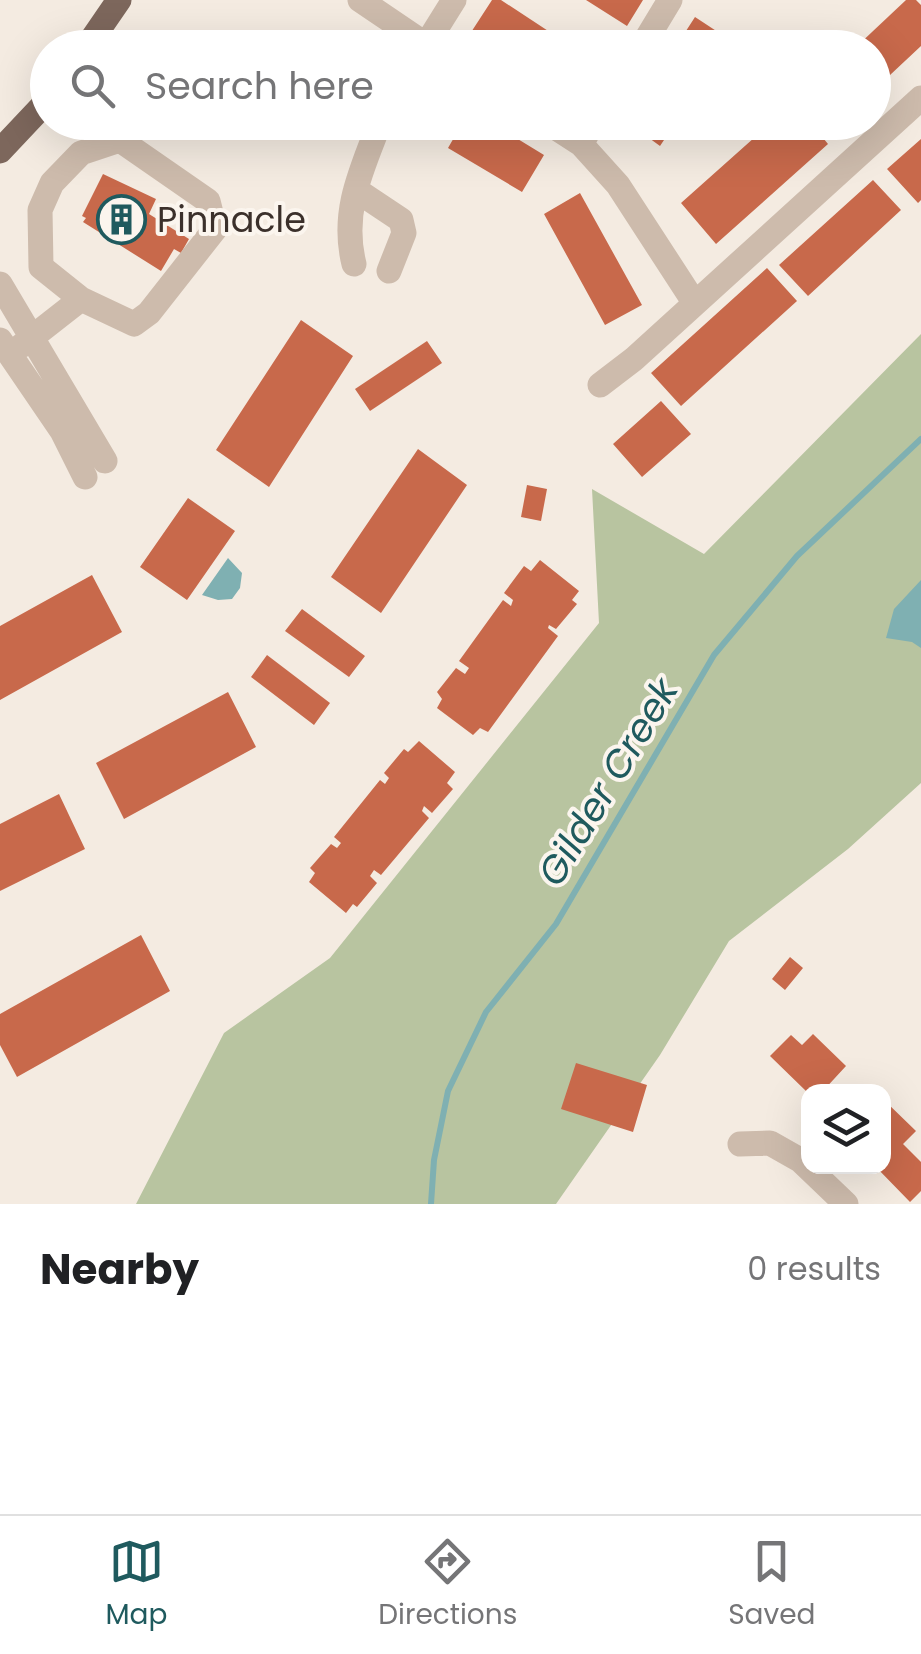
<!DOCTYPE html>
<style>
:root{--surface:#fff;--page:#f6f6f6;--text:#202124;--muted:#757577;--line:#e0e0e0;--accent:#1f5a5e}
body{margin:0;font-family:Poppins,sans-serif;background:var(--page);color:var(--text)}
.controls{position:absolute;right:30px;bottom:30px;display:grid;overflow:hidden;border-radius:20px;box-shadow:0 10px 40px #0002}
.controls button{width:90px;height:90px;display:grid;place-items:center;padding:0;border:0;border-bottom:2px solid var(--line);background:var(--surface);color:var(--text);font:50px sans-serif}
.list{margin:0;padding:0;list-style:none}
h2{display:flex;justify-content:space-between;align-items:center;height:130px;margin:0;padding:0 40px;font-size:42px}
h2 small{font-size:32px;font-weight:400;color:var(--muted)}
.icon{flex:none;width:55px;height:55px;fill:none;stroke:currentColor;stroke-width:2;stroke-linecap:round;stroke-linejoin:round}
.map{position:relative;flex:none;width:921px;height:1204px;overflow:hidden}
.search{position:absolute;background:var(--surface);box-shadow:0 10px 40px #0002;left:30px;right:30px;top:30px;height:110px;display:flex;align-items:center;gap:25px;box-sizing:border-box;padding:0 35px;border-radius:55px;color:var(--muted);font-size:38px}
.sheet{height:310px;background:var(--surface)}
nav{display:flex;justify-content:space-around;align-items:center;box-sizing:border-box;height:140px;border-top:2px solid var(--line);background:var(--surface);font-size:28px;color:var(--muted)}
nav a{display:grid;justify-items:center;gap:5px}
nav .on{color:var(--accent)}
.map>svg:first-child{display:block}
.green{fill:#b8c4a0}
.water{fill:#7fb0b2}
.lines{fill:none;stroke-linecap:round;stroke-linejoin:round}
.stream{stroke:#7fb0b2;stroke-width:6}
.building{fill:#c8694b}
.minor{stroke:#cdbbac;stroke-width:25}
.major{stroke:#7d675c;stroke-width:25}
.labels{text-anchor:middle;stroke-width:8;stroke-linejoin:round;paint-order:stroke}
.poi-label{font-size:35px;fill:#3b302b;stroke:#fbf5ee;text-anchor:start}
.water-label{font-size:38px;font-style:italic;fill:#1f5a5e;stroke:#fbf5ee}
</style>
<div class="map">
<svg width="921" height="1204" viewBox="0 0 921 1204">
<rect width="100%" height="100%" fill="#f4ebe1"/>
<path class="green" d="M921 334V783L848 849 729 941 660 1055 556 1204H136L224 1033 330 958 599 623 592 489 704 554Z"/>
<path class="water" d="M228 558 242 573 240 588 232 599 218 600 202 595Z
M921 580V648L912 642 886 638 894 609Z"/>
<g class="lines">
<path class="stream" d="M431 1204 434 1160 448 1091 486 1012 556 924 714 655 797 556 921 439"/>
</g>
<path class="building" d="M492 0H501L574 48H478L466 40Z
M586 0H643L627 26Z
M906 0H916L921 5V46L874 90V48H855Z
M695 17 730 40 726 48H675Z
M226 35 247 48H218Z
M463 122H490L544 155 522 192 448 148Z
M627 122H676L660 146Z
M772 122H810L828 144 716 244 681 203Z
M921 139V200L918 203 887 169Z
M103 174 156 199 149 214 189 239 181 253 174 249 161 271 83 222 86 218 82 216Z
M873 180 901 210 808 296 779 265Z
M580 193 642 305 605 325 544 214Z
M767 268 797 301 681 406 651 373Z
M301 320 353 356 269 487 216 450Z
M427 341 442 363 370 411 355 389Z
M661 401 691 434 642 477 613 444Z
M418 449 467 485 381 613 331 577Z
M527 485 547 489 541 521 521 517Z
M188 498 235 531 187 600 140 567Z
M540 560 579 591 572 600 577 604 556 629 549 625 548 628 558 636 488 732 480 728 473 735 437 708 442 699 437 692 456 668 465 674 469 668 459 661 503 600 511 606 513 600 504 593 524 566 531 571Z
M92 575 122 632 0 700V626Z
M302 609 365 656 349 677 285 631Z
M267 655 330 703 314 725 251 677Z
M228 692 256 747 124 819 96 763Z
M419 741 455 772 447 783 453 789 432 813 424 806 422 811 429 818 381 875 374 870 370 876 377 883 357 907 353 904 346 913 309 882 315 873 310 868 331 844 337 848 341 843 334 837 380 780 385 784 389 778 384 773 404 749 408 752Z
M59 794 85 849 0 891V824Z
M141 935 170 991 17 1077 0 1045V1014Z
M790 957 803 968 785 990 772 979Z
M813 1034 846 1066 822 1092H807L770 1056 791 1035 802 1045Z
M576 1063 647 1085 633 1132 561 1109Z
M884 1100 916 1131 903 1144 921 1162V1191L910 1202 875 1166H884Z"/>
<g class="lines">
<path class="minor" d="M360 0 431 48
M424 48 454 0
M641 48 670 0
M547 122 581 144 618 185 694 302
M120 140 208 201 215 229 149 313 134 324 81 299 41 267 40 210 52 183 81 153 120 140 128 122
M581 144 594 122
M356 190 401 220 404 233 389 271
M354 264C341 212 361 171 380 122
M0 284 105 461
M0 340 62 431 85 477
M21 346 81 299
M600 385 634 359 921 98
M740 1144 770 1143 800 1160 846 1204"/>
<path class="major" d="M86 48 119 0
M0 151 48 100"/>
</g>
<defs>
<symbol id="building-ring" viewBox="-11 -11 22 22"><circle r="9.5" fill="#fbf5ee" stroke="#1f5a5e" stroke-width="1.5"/><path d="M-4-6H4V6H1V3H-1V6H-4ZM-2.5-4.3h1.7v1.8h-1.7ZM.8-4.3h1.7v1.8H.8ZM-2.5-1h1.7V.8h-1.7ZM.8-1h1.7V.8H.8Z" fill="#1f5a5e"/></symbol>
</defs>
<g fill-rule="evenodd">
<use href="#building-ring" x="94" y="192" width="55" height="55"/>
</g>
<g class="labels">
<g class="poi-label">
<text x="157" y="232">Pinnacle</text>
</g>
<g class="water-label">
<text transform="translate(608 782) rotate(-59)" y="13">Gilder Creek</text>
</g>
</g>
</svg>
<div class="controls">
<button><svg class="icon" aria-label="layers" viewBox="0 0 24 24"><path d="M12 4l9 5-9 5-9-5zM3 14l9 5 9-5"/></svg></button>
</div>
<div class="search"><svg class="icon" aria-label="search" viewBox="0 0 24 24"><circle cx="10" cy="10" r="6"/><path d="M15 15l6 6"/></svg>Search here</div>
</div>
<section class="sheet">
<h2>Nearby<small>0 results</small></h2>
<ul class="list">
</ul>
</section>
<nav>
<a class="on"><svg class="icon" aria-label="map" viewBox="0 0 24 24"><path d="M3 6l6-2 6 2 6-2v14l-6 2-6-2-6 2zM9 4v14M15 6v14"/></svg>Map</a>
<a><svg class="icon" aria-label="directions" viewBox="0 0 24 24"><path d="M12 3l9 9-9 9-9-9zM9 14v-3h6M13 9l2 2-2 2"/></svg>Directions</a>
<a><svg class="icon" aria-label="saved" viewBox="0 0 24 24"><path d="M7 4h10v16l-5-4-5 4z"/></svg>Saved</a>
</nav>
